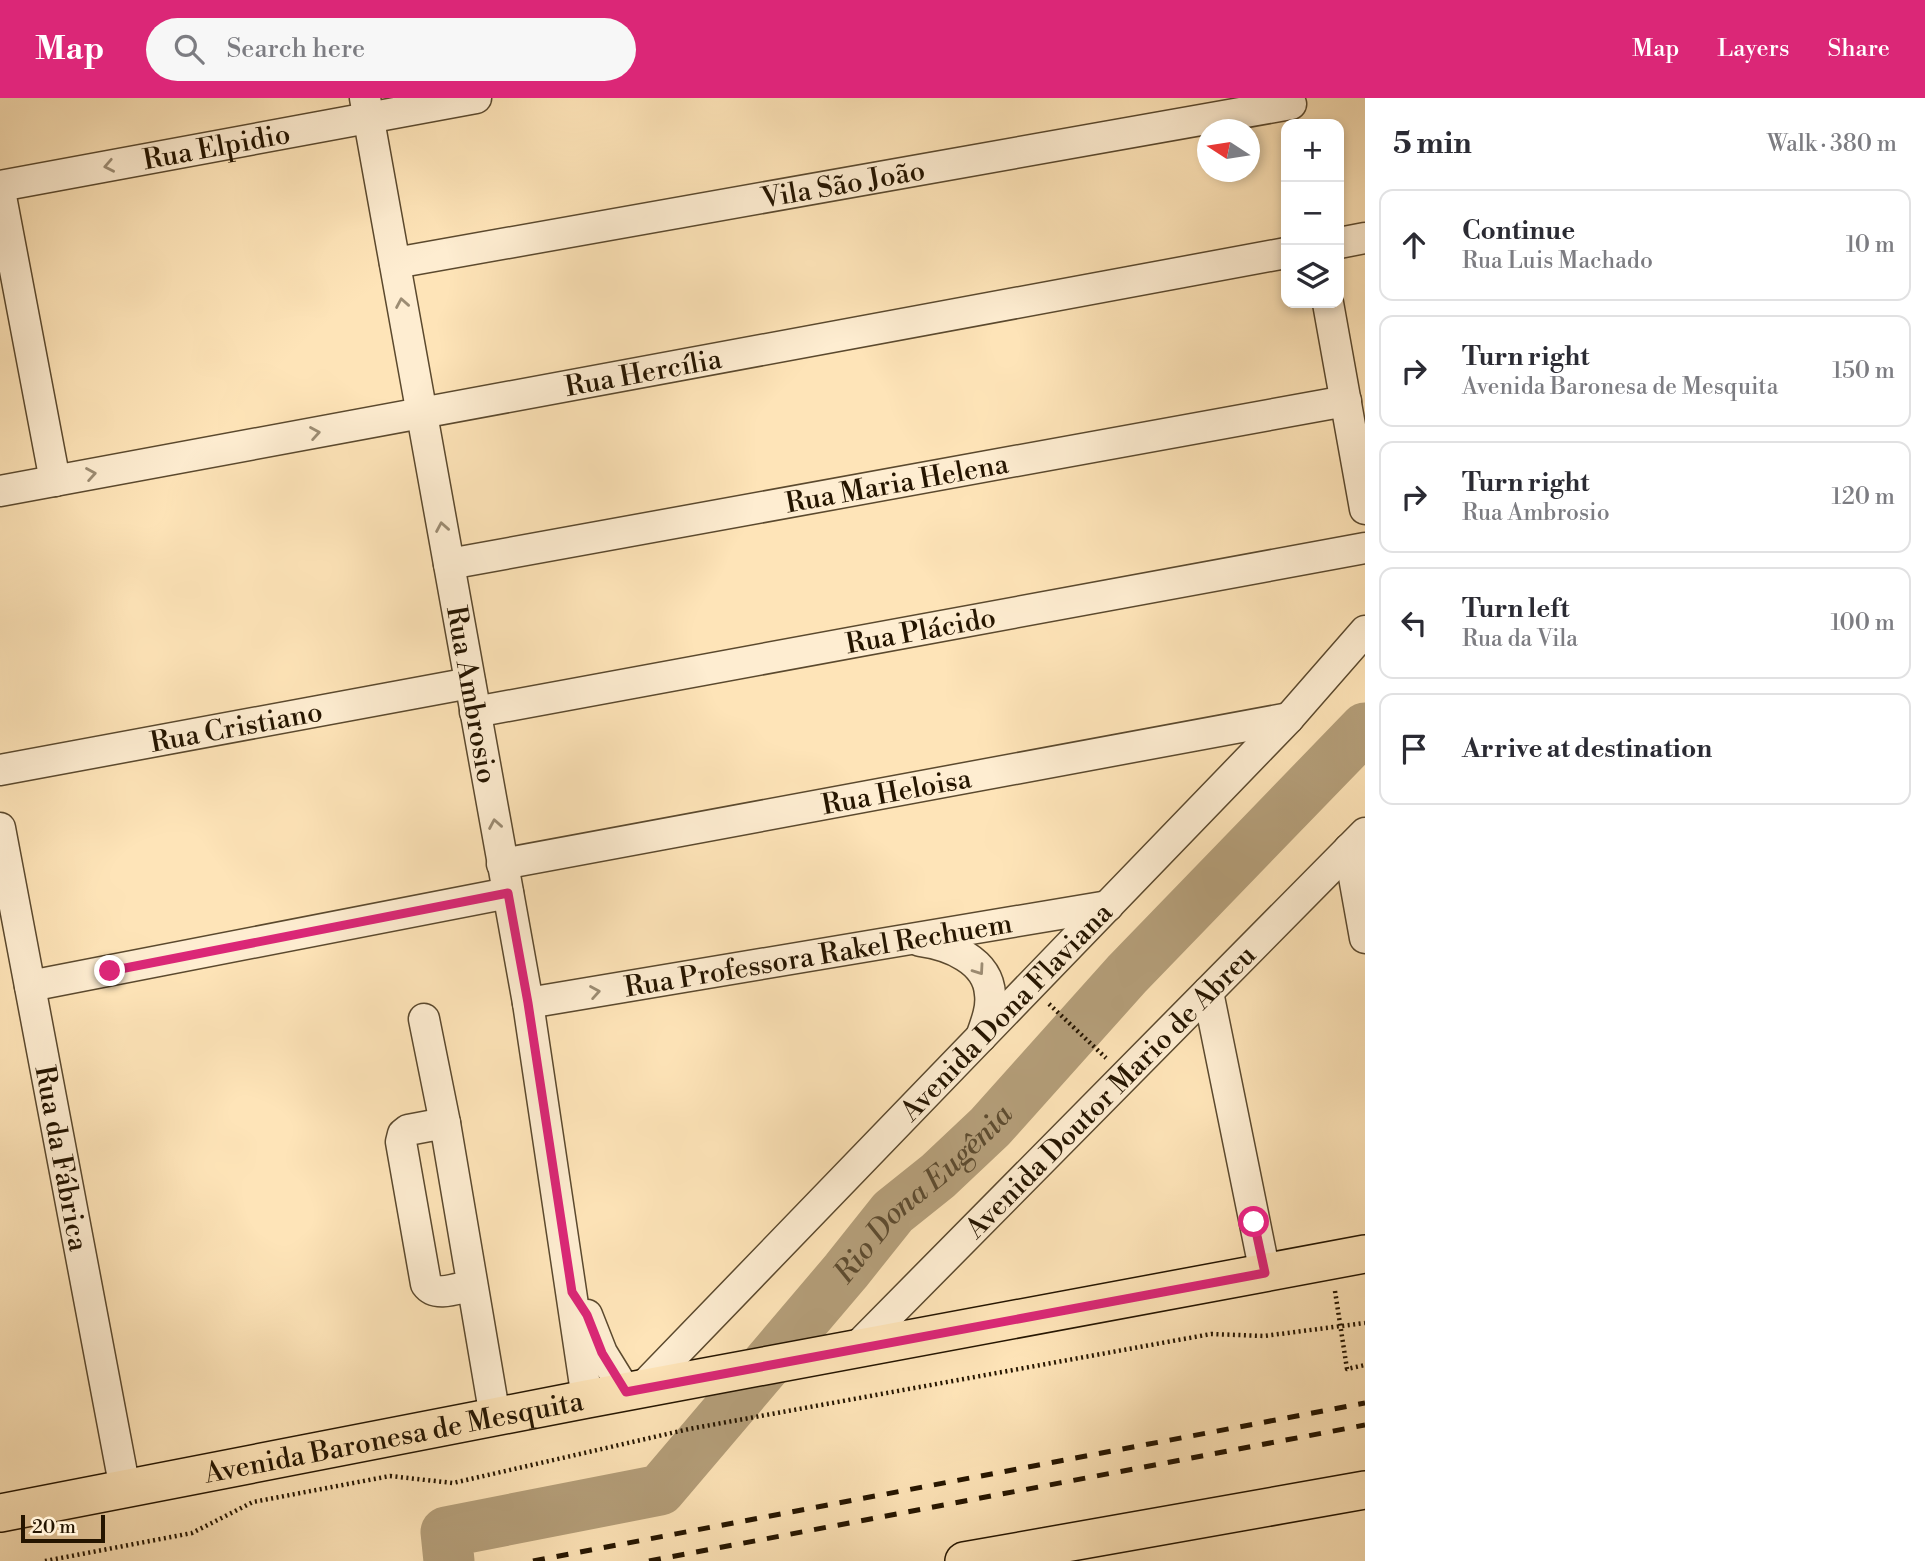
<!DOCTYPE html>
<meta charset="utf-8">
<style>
:root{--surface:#fff;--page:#f7f7f7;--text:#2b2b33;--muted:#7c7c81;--line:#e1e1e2;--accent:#db2777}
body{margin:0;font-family:"Libre Bodoni",serif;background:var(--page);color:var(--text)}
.controls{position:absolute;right:21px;top:21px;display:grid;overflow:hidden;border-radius:14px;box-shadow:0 4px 10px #0003}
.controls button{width:63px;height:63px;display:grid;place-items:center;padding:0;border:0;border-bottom:2px solid var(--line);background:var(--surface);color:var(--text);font:35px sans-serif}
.compass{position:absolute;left:1197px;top:21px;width:63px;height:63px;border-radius:50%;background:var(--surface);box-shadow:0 4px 10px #0003;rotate:282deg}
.scale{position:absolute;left:21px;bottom:18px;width:84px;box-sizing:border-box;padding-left:7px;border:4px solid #251500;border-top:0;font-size:19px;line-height:24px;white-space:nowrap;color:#251500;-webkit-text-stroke:5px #feedd1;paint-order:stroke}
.stop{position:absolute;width:21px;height:21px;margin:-16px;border:5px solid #db2777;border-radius:50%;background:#fff}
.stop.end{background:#db2777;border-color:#fff;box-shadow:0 2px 7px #0008}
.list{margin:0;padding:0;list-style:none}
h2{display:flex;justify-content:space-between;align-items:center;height:91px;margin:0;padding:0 28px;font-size:30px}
h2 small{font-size:23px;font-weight:400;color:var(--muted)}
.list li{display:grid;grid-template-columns:46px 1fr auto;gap:21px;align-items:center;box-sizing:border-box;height:112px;margin:0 14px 14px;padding:0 14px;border:2px solid var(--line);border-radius:14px}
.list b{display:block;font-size:26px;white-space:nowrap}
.list p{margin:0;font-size:23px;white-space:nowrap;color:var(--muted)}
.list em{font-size:23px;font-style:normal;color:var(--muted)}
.icon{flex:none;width:38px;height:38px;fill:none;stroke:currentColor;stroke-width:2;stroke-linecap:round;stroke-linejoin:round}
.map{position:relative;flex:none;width:1365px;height:1463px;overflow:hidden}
header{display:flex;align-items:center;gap:42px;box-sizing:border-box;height:98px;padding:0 35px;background:var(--accent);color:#fff}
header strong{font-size:33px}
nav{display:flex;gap:38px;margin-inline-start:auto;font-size:24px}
.search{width:490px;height:63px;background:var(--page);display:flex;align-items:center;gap:18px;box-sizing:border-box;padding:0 24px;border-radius:38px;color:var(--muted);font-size:26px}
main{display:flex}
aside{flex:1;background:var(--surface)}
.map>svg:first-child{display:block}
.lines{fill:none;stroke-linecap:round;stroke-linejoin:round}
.river{stroke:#b49e79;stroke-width:51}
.minor-casing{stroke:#5b492e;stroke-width:33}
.major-casing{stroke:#251500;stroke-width:40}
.path{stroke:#251500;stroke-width:4.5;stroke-dasharray:2 3.5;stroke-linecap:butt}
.minor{stroke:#feedd1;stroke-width:30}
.major{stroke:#fee4b8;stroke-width:37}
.rail{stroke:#251500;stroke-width:5;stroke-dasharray:12 12;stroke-linecap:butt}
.oneway{stroke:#9c8c73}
.route{stroke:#db2777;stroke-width:9}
.labels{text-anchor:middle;stroke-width:6;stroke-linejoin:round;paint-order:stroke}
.street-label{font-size:28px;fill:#251500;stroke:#feedd1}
.water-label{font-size:30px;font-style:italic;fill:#5e4c30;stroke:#feedd1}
</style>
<header>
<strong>Map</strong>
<div class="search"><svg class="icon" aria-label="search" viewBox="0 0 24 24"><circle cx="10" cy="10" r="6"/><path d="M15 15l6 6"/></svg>Search here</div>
<nav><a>Map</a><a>Layers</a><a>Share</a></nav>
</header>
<main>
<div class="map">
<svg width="1365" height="1463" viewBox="0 0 1365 1463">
<rect width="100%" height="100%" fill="#fee4b8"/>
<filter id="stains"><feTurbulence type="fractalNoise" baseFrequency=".00286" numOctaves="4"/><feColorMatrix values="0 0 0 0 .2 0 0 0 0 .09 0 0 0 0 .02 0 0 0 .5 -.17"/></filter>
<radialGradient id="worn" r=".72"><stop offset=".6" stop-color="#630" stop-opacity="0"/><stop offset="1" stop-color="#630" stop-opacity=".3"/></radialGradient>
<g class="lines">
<path class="river" id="s1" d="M449 1463 446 1434 660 1392 846 1173 893 1114 938 1078 990 1029 1127 876 1365 630"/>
<defs>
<g id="minor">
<path id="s2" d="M365 0 528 905 587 1301"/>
<path id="s3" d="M0 88 476 0"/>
<path d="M0 93 55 383"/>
<path d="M1339 145 1365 140"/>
<path id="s4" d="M395 165 1291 6"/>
<path d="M1328 205 1365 411"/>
<path id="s5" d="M0 393 1286 155"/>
<path id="s6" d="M449 466 1346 303"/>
<path id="s7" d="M475 614 1365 450"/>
<path id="s8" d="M0 672 470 585"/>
<path id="s9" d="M0 730 125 1391"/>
<path d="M1349 751 1365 840"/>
<path id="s10" d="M502 766 1289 620"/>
<path d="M920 843C949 847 988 862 990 896 992 910 986 925 981 939"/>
<path d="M30 888 508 795"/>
<path d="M1208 894 1265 1175"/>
<path id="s11" d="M528 905 1108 808"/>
<path d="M424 921 445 1025"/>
<path d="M472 1187C458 1190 436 1200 426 1186L401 1044 403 1036 408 1032 445 1025 495 1319"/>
<path d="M587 1217 602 1255 626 1294"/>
<path id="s12" d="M854 1252 1365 735"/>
<path id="s13" d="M641 1291 1289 620 1365 533"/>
</g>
<g id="major">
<path id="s14" d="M0 1415 587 1301 1365 1156"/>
<path d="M964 1463 1365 1392"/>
</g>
</defs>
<use href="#minor" class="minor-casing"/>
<use href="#major" class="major-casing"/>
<path class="path" d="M1049 906 1106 960
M1335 1193 1347 1271 1365 1267
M45 1463 192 1435 253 1404 390 1378 453 1385 689 1331 1211 1236 1264 1238 1365 1225"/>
<use href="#minor" class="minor"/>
<use href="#major" class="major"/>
<path class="rail" d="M533 1463 1365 1305
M649 1463 1365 1327"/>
</g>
<defs><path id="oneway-chevron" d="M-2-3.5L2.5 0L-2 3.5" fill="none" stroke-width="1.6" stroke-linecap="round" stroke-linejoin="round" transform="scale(1.75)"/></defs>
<g class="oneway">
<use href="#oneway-chevron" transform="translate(109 68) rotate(169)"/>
<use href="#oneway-chevron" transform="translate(402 205) rotate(-100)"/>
<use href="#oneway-chevron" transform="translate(315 335) rotate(-10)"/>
<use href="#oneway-chevron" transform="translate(91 376) rotate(-10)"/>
<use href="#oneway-chevron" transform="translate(442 429) rotate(-100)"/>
<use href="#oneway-chevron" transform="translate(495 726) rotate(-100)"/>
<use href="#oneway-chevron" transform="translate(979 872) rotate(55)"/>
<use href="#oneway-chevron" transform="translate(595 894) rotate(-10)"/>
</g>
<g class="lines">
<path class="route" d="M110 873 508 795 528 905 572 1194 587 1217 602 1255 626 1294 1265 1175 1254 1124"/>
</g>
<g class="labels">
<g class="street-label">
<text dy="10" stroke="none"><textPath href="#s3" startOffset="220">Rua Elpidio</textPath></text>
<text dy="10" stroke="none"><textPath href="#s4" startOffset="455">Vila São João</textPath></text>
<text dy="10" stroke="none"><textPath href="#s5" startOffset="654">Rua Hercília</textPath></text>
<text dy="10" stroke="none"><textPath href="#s6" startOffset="455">Rua Maria Helena</textPath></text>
<text dy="10" stroke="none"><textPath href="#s7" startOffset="453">Rua Plácido</textPath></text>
<text dy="10" stroke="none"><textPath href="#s2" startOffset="606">Rua Ambrosio</textPath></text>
<text dy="10" stroke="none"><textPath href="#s8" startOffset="240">Rua Cristiano</textPath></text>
<text dy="10" stroke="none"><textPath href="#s10" startOffset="401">Rua Heloisa</textPath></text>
<text dy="10" stroke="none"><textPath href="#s11" startOffset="294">Rua Professora Rakel Rechuem</textPath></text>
<text dy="10" stroke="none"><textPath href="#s13" startOffset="525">Avenida Dona Flaviana</textPath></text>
<text dy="10" stroke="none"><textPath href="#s12" startOffset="364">Avenida Doutor Mario de Abreu</textPath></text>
<text dy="10" stroke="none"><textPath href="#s9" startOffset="336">Rua da Fábrica</textPath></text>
<text dy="10" stroke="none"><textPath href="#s14" startOffset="401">Avenida Baronesa de Mesquita</textPath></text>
</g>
<g class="water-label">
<text dy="10" stroke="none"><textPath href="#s1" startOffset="644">Rio Dona Eugênia</textPath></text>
</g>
</g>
<rect width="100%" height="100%" filter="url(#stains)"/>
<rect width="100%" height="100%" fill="url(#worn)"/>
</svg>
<div class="controls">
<button>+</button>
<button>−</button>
<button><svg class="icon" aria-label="layers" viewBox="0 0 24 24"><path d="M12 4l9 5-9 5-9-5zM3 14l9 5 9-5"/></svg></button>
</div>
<svg class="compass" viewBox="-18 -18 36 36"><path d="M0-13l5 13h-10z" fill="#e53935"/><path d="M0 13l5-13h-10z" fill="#7c7c81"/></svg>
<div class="scale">20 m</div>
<div class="stop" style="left:1254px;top:1124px"></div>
<div class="stop end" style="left:110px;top:873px"></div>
</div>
<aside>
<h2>5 min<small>Walk · 380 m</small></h2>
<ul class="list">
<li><svg class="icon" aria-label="ahead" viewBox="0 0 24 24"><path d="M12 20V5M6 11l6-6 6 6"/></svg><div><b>Continue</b><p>Rua Luis Machado</p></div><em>10 m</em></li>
<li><svg class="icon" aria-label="right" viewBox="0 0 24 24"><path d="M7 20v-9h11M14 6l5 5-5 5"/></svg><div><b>Turn right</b><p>Avenida Baronesa de Mesquita</p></div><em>150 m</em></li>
<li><svg class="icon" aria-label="right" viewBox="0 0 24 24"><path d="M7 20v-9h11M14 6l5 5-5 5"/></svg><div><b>Turn right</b><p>Rua Ambrosio</p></div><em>120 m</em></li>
<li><svg class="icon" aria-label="left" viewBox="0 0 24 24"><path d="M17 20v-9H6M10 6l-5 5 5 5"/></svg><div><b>Turn left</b><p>Rua da Vila</p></div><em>100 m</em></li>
<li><svg class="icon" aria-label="arrive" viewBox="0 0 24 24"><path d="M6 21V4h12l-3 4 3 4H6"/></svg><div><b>Arrive at destination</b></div></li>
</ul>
</aside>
</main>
